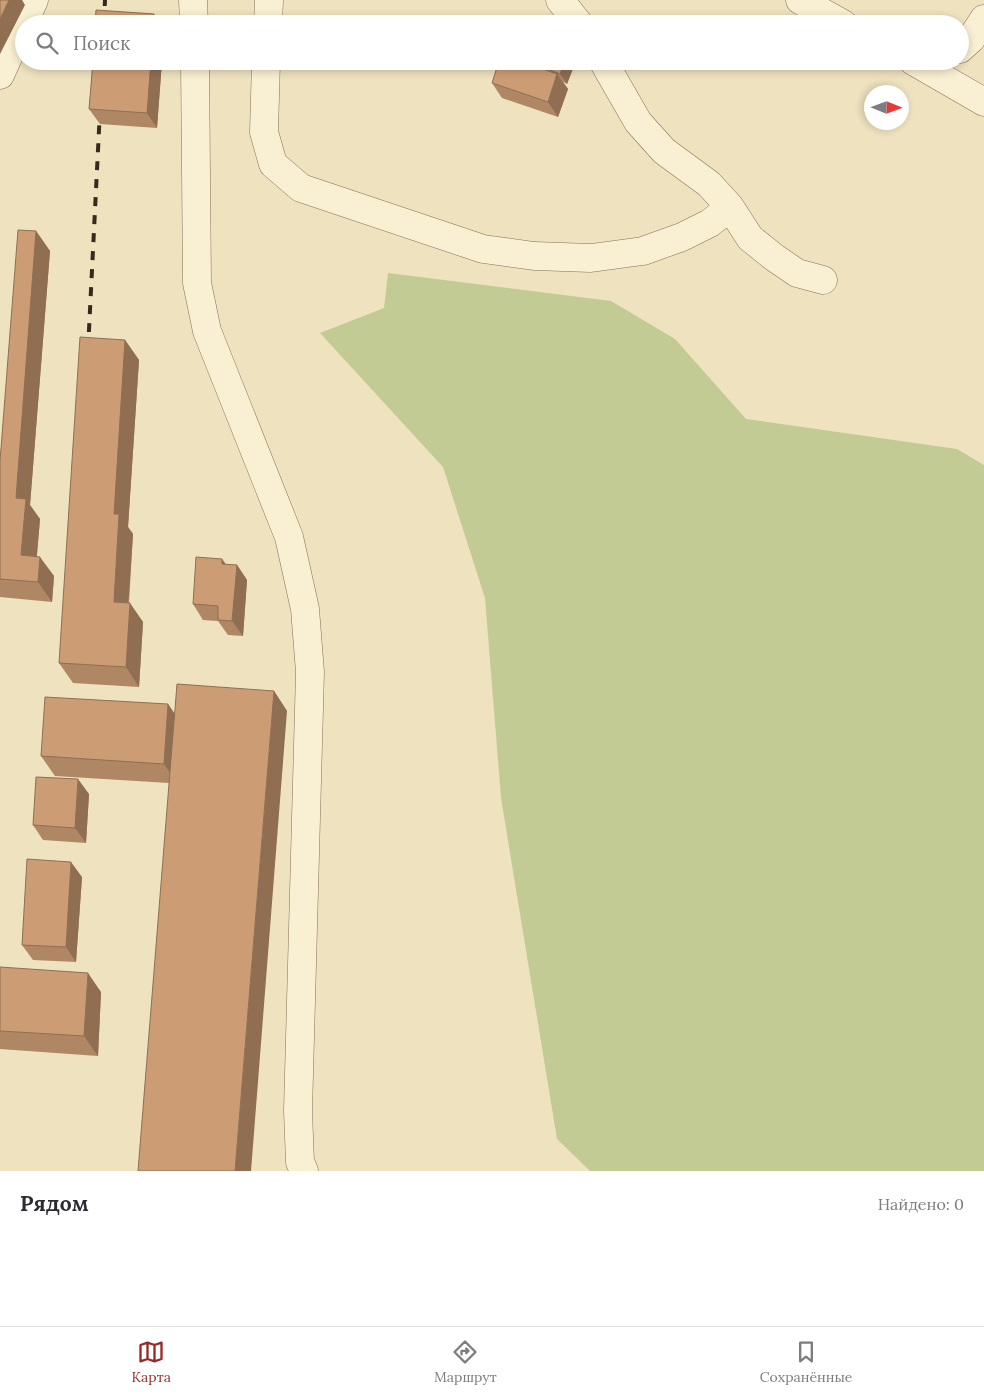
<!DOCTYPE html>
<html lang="ru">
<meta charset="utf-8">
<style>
:root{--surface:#fff;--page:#f7f7f7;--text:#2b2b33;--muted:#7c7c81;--line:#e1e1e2;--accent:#952b28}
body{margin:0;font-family:Lora,serif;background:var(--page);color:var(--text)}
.compass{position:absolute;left:864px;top:85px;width:45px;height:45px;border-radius:50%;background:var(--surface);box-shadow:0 2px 8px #0003;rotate:91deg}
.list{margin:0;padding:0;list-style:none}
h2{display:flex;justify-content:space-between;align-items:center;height:65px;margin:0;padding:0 20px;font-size:21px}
h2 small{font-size:16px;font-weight:400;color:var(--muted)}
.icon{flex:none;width:28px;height:28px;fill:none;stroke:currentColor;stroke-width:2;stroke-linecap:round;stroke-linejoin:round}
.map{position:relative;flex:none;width:984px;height:1171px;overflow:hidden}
.search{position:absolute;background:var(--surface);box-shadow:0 2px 8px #0003;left:15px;right:15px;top:15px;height:55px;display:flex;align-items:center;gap:12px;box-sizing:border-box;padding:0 18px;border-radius:28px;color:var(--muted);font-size:19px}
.sheet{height:155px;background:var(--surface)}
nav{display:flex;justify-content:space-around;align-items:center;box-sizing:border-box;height:70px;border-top:1px solid var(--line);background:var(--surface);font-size:14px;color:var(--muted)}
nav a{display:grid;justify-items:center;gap:2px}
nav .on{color:var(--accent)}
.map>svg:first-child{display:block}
.green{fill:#c3cb94}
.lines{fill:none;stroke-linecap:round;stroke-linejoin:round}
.minor-casing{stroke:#867258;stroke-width:29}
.minor{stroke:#f9efd2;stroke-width:28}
.rail{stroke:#362a1c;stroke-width:4;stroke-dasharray:9 9;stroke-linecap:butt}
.wall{fill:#af8765}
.shaded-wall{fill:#8f6e52}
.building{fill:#cc9d75;stroke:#8f6e52}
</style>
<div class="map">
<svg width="984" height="1171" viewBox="0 0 984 1171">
<rect width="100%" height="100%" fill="#eee2bf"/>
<path class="green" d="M388 273 611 301 675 339 746 419 957 449 984 465V1171H590L557 1139 501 798 485 598 443 467 320 333 384 308Z"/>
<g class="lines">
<defs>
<path id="minor" d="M193 0 194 24
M560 0 579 24
M800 0 843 24
M268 24 269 0
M960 49 971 39 984 19
M195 61 197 283 207 331 289 537 305 609 310 672 298 1111 300 1162 304 1171
M266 61 264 132 273 164 301 188 483 249 534 256 591 258 643 251 682 237 710 223 730 207
M603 61 638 122 664 151 709 184 730 207 750 238 775 258 797 273 823 280
M913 61 984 102
M0 75 34 0"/>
</defs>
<use href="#minor" class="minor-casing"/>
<use href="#minor" class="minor"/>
<path class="rail" d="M104 24 105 0
M88 350 100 110"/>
</g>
<path class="wall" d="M93 61H162L157 128 100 124 89 109Z
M499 61H576L567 84 563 82 568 89 558 117 502 98 492 83Z
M36 231 50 251 30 505 40 519 37 556 54 576 52 602 0 597V461Z
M125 340 139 360 128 527 133 534 129 603 143 622 139 687 73 683 59 663Z
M222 559 226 565H237L247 580 243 636 228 635 218 621 203 620 193 604Z
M274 691 287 711 169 783 55 776 41 756 168 704 175 714Z
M89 794 86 843 43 840 33 825Z
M82 877 76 962 33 960 22 945Z
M0 967 101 992 98 1056 0 1049Z"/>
<path class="shaded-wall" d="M9 0H22L25 5 0 54V19Z
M154 14 161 24H153Z
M151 61H162L157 128 147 113Z
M533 61H549L541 66 545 72 531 65Z
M565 61H576L567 84 560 74Z
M557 74 568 89 558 117 548 102Z
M36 231 50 251 30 505 40 519 35 575 21 555 16 498Z
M125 340 139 360 128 527 133 534 127 622 114 602V514Z
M40 557 54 576 52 602 38 582Z
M222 559 233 574 222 564Z
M237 565 247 580 243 636 232 621Z
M130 603 143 622 139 687 126 667Z
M274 691 287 711 251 1171H235Z
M168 704 181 724 178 784 164 764Z
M78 779 89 794 86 843 75 828Z
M71 862 82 877 76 962 66 947Z
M88 973 101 992 98 1056 84 1036Z"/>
<path class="building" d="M0 0H9L0 19Z
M96 10 154 14 153 24H95Z
M93 61H151L147 113 89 109Z
M499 61H533L531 65 557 74 548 102 492 83Z
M543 61H565L560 74 541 66Z
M18 230 36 231 16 498 26 499 21 555 40 557 38 582 0 579V461Z
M80 337 125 340 114 514H119L114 602 130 603 126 667 59 663Z
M196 557 222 559V564L237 565 232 621 218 620V606L193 604Z
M177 684 274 691 235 1171H138Z
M45 697 168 704 164 764 41 756Z
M36 777 78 779 75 828 33 825Z
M27 859 71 862 66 947 22 945Z
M0 967 88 973 84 1036 0 1031Z"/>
</svg>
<svg class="compass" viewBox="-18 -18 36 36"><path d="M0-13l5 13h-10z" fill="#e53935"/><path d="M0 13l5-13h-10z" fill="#7c7c81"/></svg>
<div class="search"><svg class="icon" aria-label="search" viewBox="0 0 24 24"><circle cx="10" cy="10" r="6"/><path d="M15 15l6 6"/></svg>Поиск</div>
</div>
<section class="sheet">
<h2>Рядом<small>Найдено: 0</small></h2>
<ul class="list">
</ul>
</section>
<nav>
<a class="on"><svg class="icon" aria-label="map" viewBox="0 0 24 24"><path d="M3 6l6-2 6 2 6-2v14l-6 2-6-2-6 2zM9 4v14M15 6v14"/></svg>Карта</a>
<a><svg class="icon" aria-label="directions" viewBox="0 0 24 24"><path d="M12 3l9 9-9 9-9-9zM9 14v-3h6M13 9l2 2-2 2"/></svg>Маршрут</a>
<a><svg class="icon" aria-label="saved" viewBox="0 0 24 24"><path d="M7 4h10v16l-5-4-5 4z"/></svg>Сохранённые</a>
</nav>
